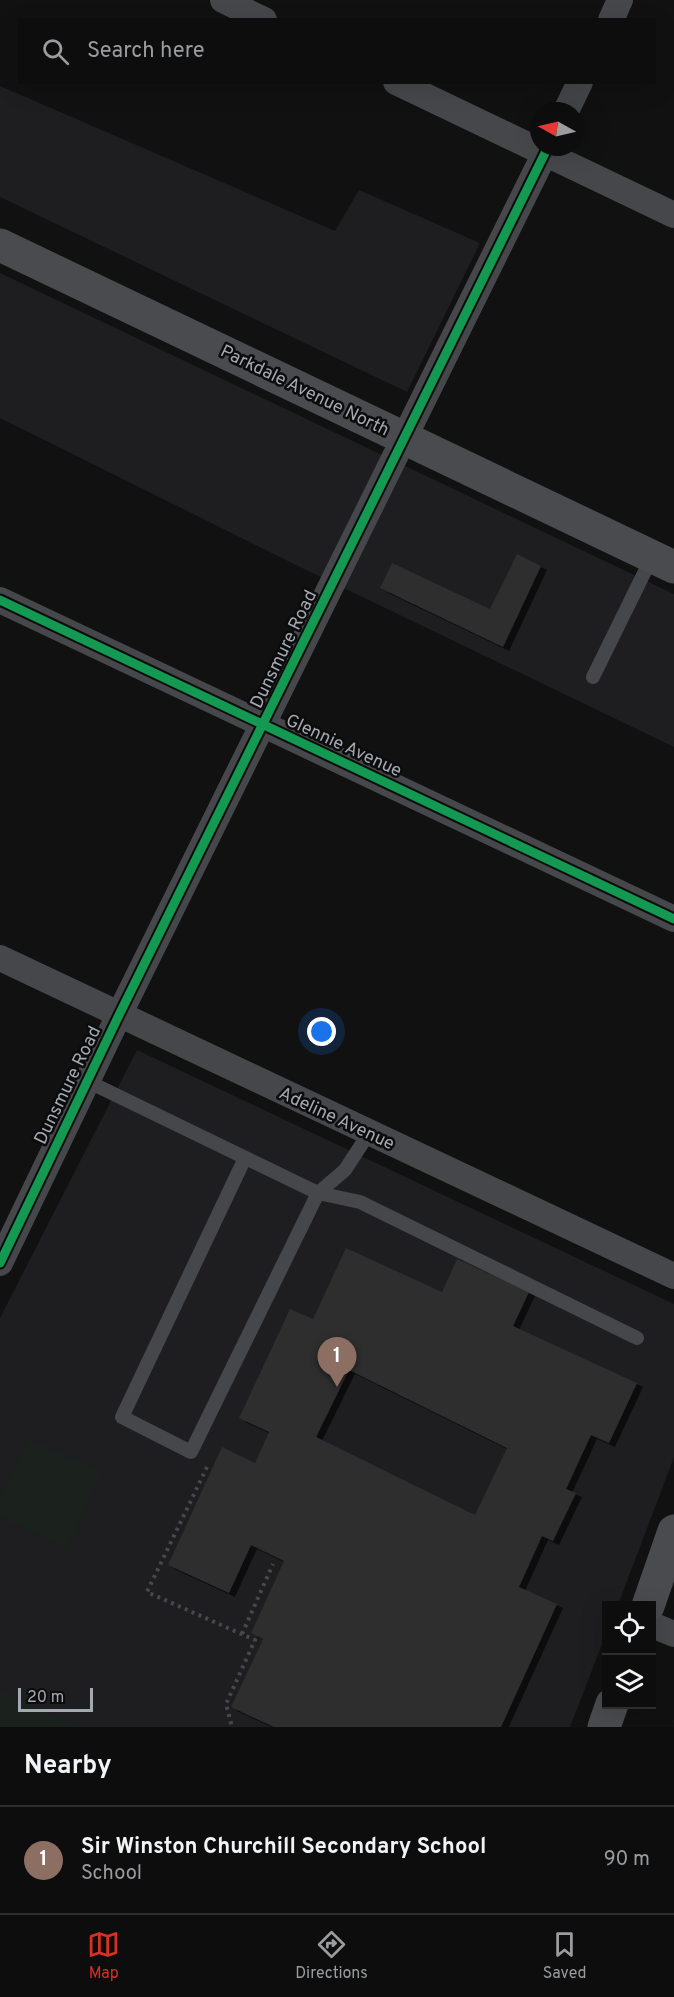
<!DOCTYPE html>
<style>
:root{--surface:#0d0d0e;--page:#161617;--text:#f1f3f6;--muted:#9a9c9e;--line:#2d2d2e;--accent:#d93025}
body{margin:0;font-family:Overpass,sans-serif;background:var(--page);color:var(--text)}
.controls{position:absolute;right:18px;bottom:18px;display:grid;overflow:hidden;border-radius:0px;box-shadow:0 6px 24px #0002}
.controls button{width:54px;height:54px;display:grid;place-items:center;padding:0;border:0;border-bottom:2px solid var(--line);background:var(--surface);color:var(--text);font:30px sans-serif}
.compass{position:absolute;left:530px;top:102px;width:54px;height:54px;border-radius:50%;background:var(--surface);box-shadow:0 6px 24px #0002;rotate:278deg}
.scale{position:absolute;left:18px;bottom:15px;width:75px;box-sizing:border-box;padding-left:6px;border:3px solid #a3a9b1;border-top:0;font-size:16px;line-height:21px;white-space:nowrap;color:#a3a9b1;-webkit-text-stroke:4px #0c0c0d;paint-order:stroke}
.you{position:absolute;left:322px;top:1032px;width:21px;height:21px;margin:-15px;border:4px solid #fff;border-radius:50%;background:#1a73e8;box-shadow:0 0 0 9px #1a73e833}
.badge{display:grid;place-items:center;width:39px;height:39px;border-radius:50%;background:var(--accent);color:#fff;font-size:20px;font-weight:700}
.pin{position:absolute;translate:-50% -50px;filter:drop-shadow(0 2px 3px #0008)}
.pin::after{content:'';position:absolute;top:32px;width:21px;height:18px;background:inherit;clip-path:polygon(0 0,100% 0,50% 100%)}
.list{margin:0;padding:0;list-style:none}
h2{display:flex;justify-content:space-between;align-items:center;height:78px;margin:0;padding:0 24px;font-size:26px}
h2 small{font-size:20px;font-weight:400;color:var(--muted)}
.list li{display:grid;grid-template-columns:39px 1fr auto;gap:18px;align-items:center;box-sizing:border-box;height:108px;padding:0 24px;border-top:2px solid var(--line)}
.list b{display:block;font-size:22px;white-space:nowrap}
.list p{margin:0;font-size:20px;white-space:nowrap;color:var(--muted)}
.list em{font-size:20px;font-style:normal;color:var(--muted)}
.icon{flex:none;width:33px;height:33px;fill:none;stroke:currentColor;stroke-width:2;stroke-linecap:round;stroke-linejoin:round}
.map{position:relative;flex:none;width:674px;height:1727px;overflow:hidden}
.search{position:absolute;background:var(--surface);box-shadow:0 6px 24px #0002;left:18px;right:18px;top:18px;height:66px;display:flex;align-items:center;gap:15px;box-sizing:border-box;padding:0 21px;border-radius:0px;color:var(--muted);font-size:22px}
.sheet{height:186px;background:var(--surface)}
nav{display:flex;justify-content:space-around;align-items:center;box-sizing:border-box;height:84px;border-top:2px solid var(--line);background:var(--surface);font-size:16px;color:var(--muted)}
nav a{display:grid;justify-items:center;gap:3px}
nav .on{color:var(--accent)}
.map>svg:first-child{display:block}
.built{fill:#1e1e20}
.green{fill:#1b211c}
.building{fill:#2d2d2e;fill-rule:evenodd;filter:url(#shadow)}
.lines{fill:none;stroke-linecap:round;stroke-linejoin:round}
.path{stroke:#47484b;stroke-width:4;stroke-dasharray:3 4.5;stroke-linecap:butt}
.lane{stroke:#45474a;stroke-width:14}
.street{stroke:#45474a;stroke-width:26}
.secondary{stroke:#494b4e;stroke-width:33}
.cycleway-casing{stroke:#0c0c0d;stroke-width:13}
.cycleway{stroke:#139951;stroke-width:9}
.labels{text-anchor:middle;stroke-width:5;stroke-linejoin:round;paint-order:stroke}
.street-label{font-size:18px;fill:#a3a9b1;stroke:#0c0c0d}
</style>
<div class="map">
<svg width="674" height="1727" viewBox="0 0 674 1727">
<defs>
<filter id="shadow"><feDropShadow dx="6" dy="4" stdDeviation="0" flood-color="#0009"/></filter>
</defs>
<rect width="100%" height="100%" fill="#111112"/>
<path class="built" d="M0 86 335 231 359 190 480 243 407 392 0 197Z
M0 273 674 594V747L300 567 0 418Z
M137 1050 674 1304V1457L618 1605 606 1606V1634L570 1727H0V1318Z"/>
<path class="green" d="M29 1438 102 1473 67 1549 0 1517V1501Z
M0 1690 81 1727H0Z"/>
<path class="building" d="M517 554 541 566 503 647 380 588 392 563 490 609Z
M346 1248 442 1292 457 1259 529 1292 513 1326 637 1383 609 1443 591 1435 566 1489 576 1493 553 1541 542 1536 519 1587 557 1604 501 1727H274L231 1707 263 1639 251 1633 284 1561 251 1545 229 1593 168 1565 222 1447 255 1463 269 1432 239 1418 290 1309 313 1319ZM349 1370 507 1448 475 1515 316 1437Z"/>
<g class="lines">
<path class="path" d="M207 1467 147 1592 255 1640 226 1704 232 1727
M242 1634 273 1564"/>
<path class="lane" d="M593 677 652 557
M87 1081 318 1193 191 1452 122 1417 245 1158
M318 1193 360 1202 637 1338
M318 1193 345 1170 369 1133"/>
<path class="street" d="M223 0 264 20
M611 20 620 0
M396 82 674 215
M566 111 580 82
M0 600 674 919
M0 958 674 1276
M0 1263 119 1015 548 147
M652 1625 674 1634"/>
<path class="secondary" d="M0 245 674 567
M648 1606 674 1531
M604 1727 612 1704"/>
<defs>
<path id="cycleway" d="M0 600 674 919
M0 1263 119 1015 548 147"/>
</defs>
<use href="#cycleway" class="cycleway-casing"/>
<use href="#cycleway" class="cycleway"/>
</g>
<g class="labels">
<g class="street-label">
<text transform="translate(305 390) rotate(26)" y="6">Parkdale Avenue North</text>
<text transform="translate(283 649) rotate(-64)" y="6">Dunsmure Road</text>
<text transform="translate(344 745) rotate(25)" y="6">Glennie Avenue</text>
<text transform="translate(67 1085) rotate(-64)" y="6">Dunsmure Road</text>
<text transform="translate(337 1118) rotate(25)" y="6">Adeline Avenue</text>
</g>
</g>
</svg>
<div class="controls">
<button><svg class="icon" aria-label="locate" viewBox="0 0 24 24"><circle cx="12" cy="12" r="6"/><path d="M12 2v4M12 18v4M2 12h4M18 12h4"/></svg></button>
<button><svg class="icon" aria-label="layers" viewBox="0 0 24 24"><path d="M12 4l9 5-9 5-9-5zM3 14l9 5 9-5"/></svg></button>
</div>
<svg class="compass" viewBox="-18 -18 36 36"><path d="M0-13l5 13h-10z" fill="#e53935"/><path d="M0 13l5-13h-10z" fill="#9a9c9e"/></svg>
<div class="scale">20 m</div>
<div class="you"></div>
<div class="pin badge" style="left:337px;top:1387px;background:#8d6e63">1</div>
<div class="search"><svg class="icon" aria-label="search" viewBox="0 0 24 24"><circle cx="10" cy="10" r="6"/><path d="M15 15l6 6"/></svg>Search here</div>
</div>
<section class="sheet">
<h2>Nearby<small></small></h2>
<ul class="list">
<li><span class="badge" style="background:#8d6e63">1</span><div><b>Sir Winston Churchill Secondary School</b><p>School</p></div><em>90 m</em></li>
</ul>
</section>
<nav>
<a class="on"><svg class="icon" aria-label="map" viewBox="0 0 24 24"><path d="M3 6l6-2 6 2 6-2v14l-6 2-6-2-6 2zM9 4v14M15 6v14"/></svg>Map</a>
<a><svg class="icon" aria-label="directions" viewBox="0 0 24 24"><path d="M12 3l9 9-9 9-9-9zM9 14v-3h6M13 9l2 2-2 2"/></svg>Directions</a>
<a><svg class="icon" aria-label="saved" viewBox="0 0 24 24"><path d="M7 4h10v16l-5-4-5 4z"/></svg>Saved</a>
</nav>
